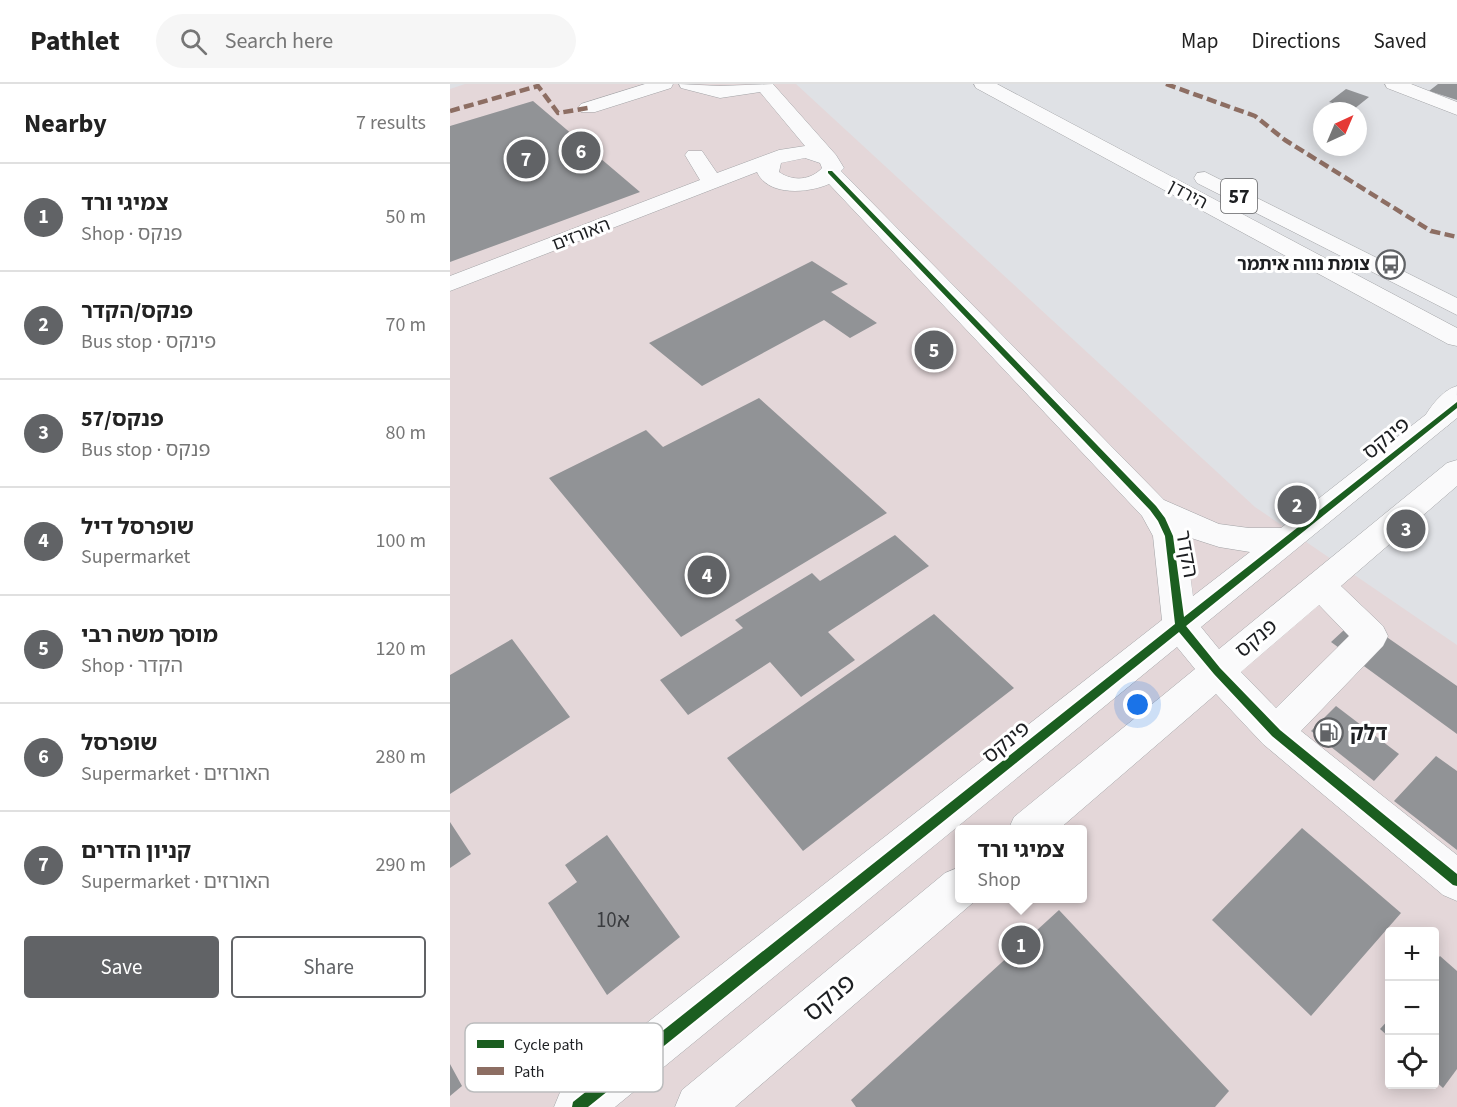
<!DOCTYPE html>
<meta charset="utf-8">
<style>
:root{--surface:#fff;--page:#f6f6f6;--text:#222;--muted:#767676;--line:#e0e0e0;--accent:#616366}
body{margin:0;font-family:"Source Sans 3","Noto Sans Hebrew",sans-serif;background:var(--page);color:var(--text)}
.controls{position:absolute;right:18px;bottom:18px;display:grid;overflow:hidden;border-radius:6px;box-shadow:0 3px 15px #0003}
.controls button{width:54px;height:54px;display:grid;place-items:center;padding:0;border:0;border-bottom:2px solid var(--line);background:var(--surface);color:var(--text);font:30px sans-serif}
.compass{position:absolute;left:863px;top:18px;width:54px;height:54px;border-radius:50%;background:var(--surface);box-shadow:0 3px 15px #0003;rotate:44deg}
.you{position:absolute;left:688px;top:621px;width:21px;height:21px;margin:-15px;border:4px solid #fff;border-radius:50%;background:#1a73e8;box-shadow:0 0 0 9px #1a73e833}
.badge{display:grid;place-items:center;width:39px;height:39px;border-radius:50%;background:var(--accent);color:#fff;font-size:20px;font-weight:700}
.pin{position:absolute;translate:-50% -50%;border:3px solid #fff;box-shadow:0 2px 6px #0006}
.popup{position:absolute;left:505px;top:741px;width:132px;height:78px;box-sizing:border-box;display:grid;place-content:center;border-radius:6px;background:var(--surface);filter:drop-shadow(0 2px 4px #0005);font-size:20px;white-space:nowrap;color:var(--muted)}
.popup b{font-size:22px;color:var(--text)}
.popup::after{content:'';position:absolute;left:50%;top:100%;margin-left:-12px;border:12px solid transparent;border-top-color:var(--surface)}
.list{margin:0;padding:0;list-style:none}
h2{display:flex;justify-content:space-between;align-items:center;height:78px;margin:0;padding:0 24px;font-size:26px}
h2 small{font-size:20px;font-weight:400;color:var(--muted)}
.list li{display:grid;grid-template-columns:39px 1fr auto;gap:18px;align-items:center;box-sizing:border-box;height:108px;padding:0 24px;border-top:2px solid var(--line)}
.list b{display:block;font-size:22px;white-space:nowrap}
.list p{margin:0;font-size:20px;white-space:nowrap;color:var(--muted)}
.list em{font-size:20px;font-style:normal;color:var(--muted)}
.actions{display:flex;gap:12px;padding:18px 24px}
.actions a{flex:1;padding:14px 0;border:2px solid var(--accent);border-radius:6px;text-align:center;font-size:21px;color:var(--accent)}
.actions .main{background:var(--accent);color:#fff}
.icon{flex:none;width:33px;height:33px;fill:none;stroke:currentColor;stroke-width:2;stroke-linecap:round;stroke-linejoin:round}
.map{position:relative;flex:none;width:1007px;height:1023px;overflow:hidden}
header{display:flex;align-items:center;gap:36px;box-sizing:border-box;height:84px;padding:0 30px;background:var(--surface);border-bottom:2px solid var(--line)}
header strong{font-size:28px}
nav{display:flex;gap:33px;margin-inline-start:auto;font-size:21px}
.search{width:420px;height:54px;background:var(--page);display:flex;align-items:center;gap:15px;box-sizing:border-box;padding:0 21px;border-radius:33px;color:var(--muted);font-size:22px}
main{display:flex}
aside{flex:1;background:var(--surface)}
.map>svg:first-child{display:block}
.industrial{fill:#e4d7d9;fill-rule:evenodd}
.building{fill:#919396}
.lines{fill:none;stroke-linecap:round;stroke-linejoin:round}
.minor-casing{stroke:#a2a3a6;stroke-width:1}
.highway-casing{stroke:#a2a3a6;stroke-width:1}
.minor{fill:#fafafb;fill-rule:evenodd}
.highway{fill:#fafafb;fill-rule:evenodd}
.quiet{stroke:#8d6e63;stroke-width:4.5;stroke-dasharray:10 4.5;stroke-linecap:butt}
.cycleway-casing{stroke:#fff;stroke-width:4}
.cycleway{fill:#1b5e20;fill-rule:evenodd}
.labels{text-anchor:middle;stroke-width:6;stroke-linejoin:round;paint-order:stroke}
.far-street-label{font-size:18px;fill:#1d1f22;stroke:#fff}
.far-poi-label{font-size:18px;font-weight:bold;fill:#1d1f22;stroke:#fff;text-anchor:end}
.shield{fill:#fff;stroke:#616264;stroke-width:1.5}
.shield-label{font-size:20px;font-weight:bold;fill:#1d1f22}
.street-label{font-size:21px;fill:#1d1f22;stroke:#fff}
.poi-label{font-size:21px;font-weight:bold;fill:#1d1f22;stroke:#fff;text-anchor:start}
.near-number-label{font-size:21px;fill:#3a3c3f}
.near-street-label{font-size:26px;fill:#1d1f22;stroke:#fff}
.key{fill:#fff;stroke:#bbbcbd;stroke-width:1.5}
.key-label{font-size:16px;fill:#1d1f22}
</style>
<header>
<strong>Pathlet</strong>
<div class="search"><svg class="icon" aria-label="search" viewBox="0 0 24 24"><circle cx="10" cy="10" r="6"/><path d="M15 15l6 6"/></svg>Search here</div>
<nav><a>Map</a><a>Directions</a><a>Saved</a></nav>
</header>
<main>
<aside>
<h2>Nearby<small>7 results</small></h2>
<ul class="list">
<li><span class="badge">1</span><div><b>צמיגי ורד</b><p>Shop · פנקס</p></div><em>50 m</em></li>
<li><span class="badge">2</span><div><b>פנקס/הקדר</b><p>Bus stop · פינקס</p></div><em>70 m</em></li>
<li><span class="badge">3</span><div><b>פנקס/57</b><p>Bus stop · פנקס</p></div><em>80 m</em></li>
<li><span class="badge">4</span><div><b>שופרסל דיל</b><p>Supermarket</p></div><em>100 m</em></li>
<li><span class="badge">5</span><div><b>מוסך משה רבי</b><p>Shop · הקדר</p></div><em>120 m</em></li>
<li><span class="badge">6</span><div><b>שופרסל</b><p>Supermarket · האורזים</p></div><em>280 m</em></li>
<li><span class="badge">7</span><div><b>קניון הדרים</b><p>Supermarket · האורזים</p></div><em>290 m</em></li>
</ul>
<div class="actions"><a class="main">Save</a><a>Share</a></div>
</aside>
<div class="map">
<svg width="1007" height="1023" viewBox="0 0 1007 1023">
<rect width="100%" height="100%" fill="#dfe1e5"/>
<path class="industrial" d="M15 0H346L805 423 1007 561V1023H0V5ZM510 746H632V814H510ZM940 848H984V1000H940Z"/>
<path class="building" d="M988 0H1007V16L979 7Z
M896 5 919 13 904 25 879 18Z
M83 17 190 108 0 178V42Z
M362 177 398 200 381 208 427 239 400 254 374 236 252 302 199 259Z
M309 314 437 429 231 553 99 394 196 346 213 363Z
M445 451 479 482 378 548 405 576 351 613 320 578 238 631 210 596 293 544 285 536 362 489 370 497Z
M484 530 564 604 353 767 277 674Z
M908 533 1007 602V650L881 558Z
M62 555 120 633 0 710V591Z
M886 622 949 670 924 697 861 647Z
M986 672 1007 687V766L944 717Z
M0 738 21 770 0 784Z
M852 744 951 829 861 932 762 836Z
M157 751 230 853 157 911 98 819 127 798 115 781Z
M609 826 779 1007 765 1023H406L401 1016Z
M990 872 1007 887V985L993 1004 984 996V878Z
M940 934V954L930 945Z
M0 980 12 1002 0 1012Z"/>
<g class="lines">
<defs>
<path id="minor" d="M195 0H223L221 4 145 28H131L128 24 131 20Z
M229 0 270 2 323 0 386 71 394 84 391 87 714 416 769 440 799 444H831L997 314 1007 311V334L751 543 769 565 997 379 1007 376V402L891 502 933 542 938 552 933 562 851 647 1007 771V817L993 811 813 660 766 610 608 746H558L564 733 745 585 727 563 165 1023H104L111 1006 712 536 703 452 692 432 379 100C359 109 318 113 307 88L0 207V192L250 96 235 71 238 67H252L267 89 329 66 355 62 310 8 270 14 231 4ZM355 74 370 79 372 84C361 96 343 98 329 88L331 79ZM735 452 769 463 800 468 743 512ZM869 521 899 552 826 624 791 588Z
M935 0H961L1007 18V31L937 4Z
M510 783V814H526L525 817 285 1023H225L232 1006 495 789Z"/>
<path id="highway" d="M524 0H547L1007 244V262L998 260 526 4Z
M755 88 1007 214V231L747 99 744 94 747 89Z
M1007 302C1007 324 1007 352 976 344L972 337C980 323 992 306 1007 302Z"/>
</defs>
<use href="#minor" class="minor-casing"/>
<use href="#highway" class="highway-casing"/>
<use href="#minor" class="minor"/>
<use href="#highway" class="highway"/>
<path class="quiet" d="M716 0 805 32 835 56 981 147 1007 153
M0 27 88 2 108 29 138 24"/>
<defs>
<path id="cycleway" d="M378 87H382L706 422 715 434 723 452 734 533 1007 318V324L736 542 770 584 830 646 1007 790V802L1003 801 822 652 764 590 729 548 138 1023H122L123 1018 725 540 715 452 708 437 700 426 378 89Z"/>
</defs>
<use href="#cycleway" class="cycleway-casing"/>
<use href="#cycleway" class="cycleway"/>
</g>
<defs>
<symbol id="bus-ring" viewBox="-11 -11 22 22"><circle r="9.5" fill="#fff" stroke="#616366" stroke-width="1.5"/><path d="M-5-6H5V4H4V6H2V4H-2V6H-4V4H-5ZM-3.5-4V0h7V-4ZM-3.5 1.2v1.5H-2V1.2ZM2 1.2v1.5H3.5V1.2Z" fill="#616366"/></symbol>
<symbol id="fuel-ring" viewBox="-11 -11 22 22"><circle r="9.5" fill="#fff" stroke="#616366" stroke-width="1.5"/><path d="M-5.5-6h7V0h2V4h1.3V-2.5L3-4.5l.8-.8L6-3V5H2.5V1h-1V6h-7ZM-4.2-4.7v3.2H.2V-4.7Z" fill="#616366"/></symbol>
</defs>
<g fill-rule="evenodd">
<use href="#bus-ring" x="924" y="164" width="33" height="33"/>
<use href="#fuel-ring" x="862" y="632" width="33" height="33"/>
</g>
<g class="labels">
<g class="far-street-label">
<text transform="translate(738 110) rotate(28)" y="6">הירדן</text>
<text transform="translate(131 150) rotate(-21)" y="6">האורזים</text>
</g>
<g class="far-poi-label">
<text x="920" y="186">צומת נווה איתמר</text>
</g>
<rect class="shield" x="771" y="95" width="36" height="34" rx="4.5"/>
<g class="shield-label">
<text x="789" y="119">57</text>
</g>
<g class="street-label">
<text transform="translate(936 354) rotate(-39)" y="7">פינקס</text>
<text transform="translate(737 470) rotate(80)" y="7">הקדר</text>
<text transform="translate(806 554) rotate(-40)" y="7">פנקס</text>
<text transform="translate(556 658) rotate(-39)" y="7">פינקס</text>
</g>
<g class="poi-label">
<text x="900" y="656">דלק</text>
</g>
<g class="near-number-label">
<text x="163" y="843">10א</text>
</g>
<g class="near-street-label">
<text transform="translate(379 913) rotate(-40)" y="9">פנקס</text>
</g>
</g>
<rect x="15" y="939" width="198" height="69" rx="9" class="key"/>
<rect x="27" y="956" width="27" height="8" fill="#1b5e20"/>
<rect x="27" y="983" width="27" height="8" fill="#8d6e63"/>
<g class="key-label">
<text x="64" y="966">Cycle path</text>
<text x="64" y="993">Path</text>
</g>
</svg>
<div class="controls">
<button>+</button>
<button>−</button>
<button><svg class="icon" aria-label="locate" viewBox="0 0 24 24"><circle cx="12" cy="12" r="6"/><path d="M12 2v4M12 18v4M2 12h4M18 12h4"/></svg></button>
</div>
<svg class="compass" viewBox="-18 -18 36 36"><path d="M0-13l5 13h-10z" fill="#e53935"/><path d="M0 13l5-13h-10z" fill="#767676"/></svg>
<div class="you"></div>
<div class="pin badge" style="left:571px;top:861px">1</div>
<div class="popup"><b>צמיגי ורד</b>Shop</div>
<div class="pin badge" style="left:847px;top:421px">2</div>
<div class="pin badge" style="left:956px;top:445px">3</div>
<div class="pin badge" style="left:257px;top:491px">4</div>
<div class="pin badge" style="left:484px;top:266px">5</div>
<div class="pin badge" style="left:131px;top:67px">6</div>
<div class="pin badge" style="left:76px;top:75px">7</div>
</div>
</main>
